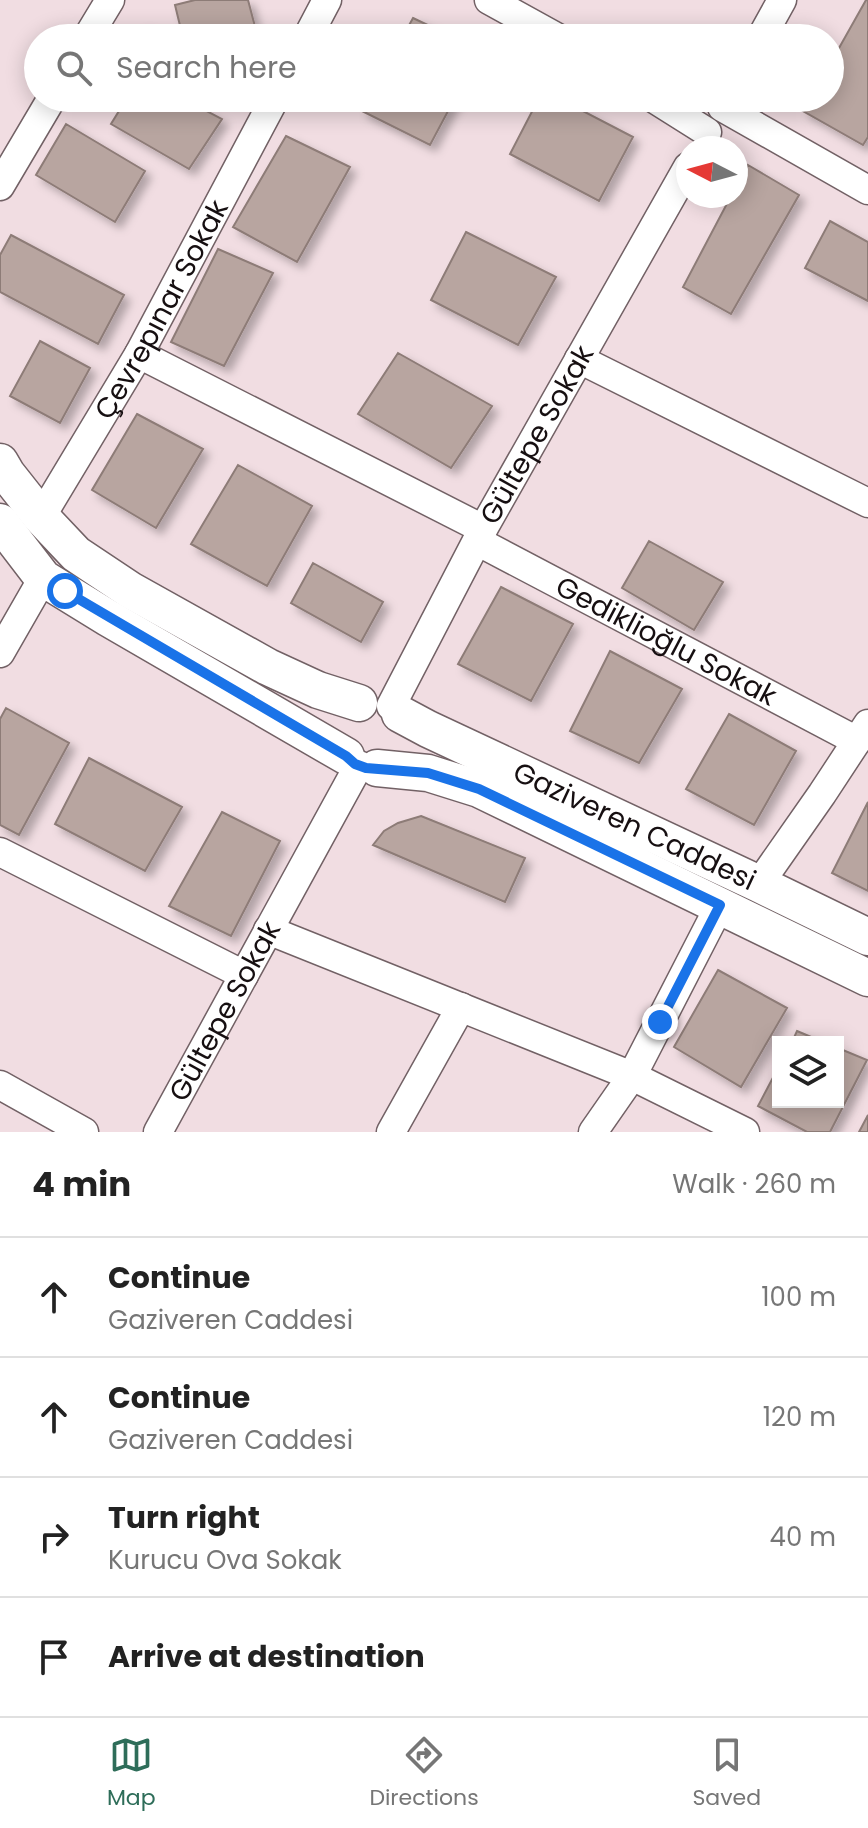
<!DOCTYPE html>
<meta charset="utf-8">
<style>
:root{--surface:#fff;--page:#f2f2f2;--text:#222;--muted:#767676;--line:#e0e0e0;--accent:#2e6d59}
body{margin:0;font-family:Poppins,sans-serif;background:var(--page);color:var(--text)}
.controls{position:absolute;right:24px;bottom:24px;display:grid;overflow:hidden;border-radius:0px;box-shadow:0 4px 20px #0003}
.controls button{width:72px;height:72px;display:grid;place-items:center;padding:0;border:0;border-bottom:2px solid var(--line);background:var(--surface);color:var(--text);font:40px sans-serif}
.compass{position:absolute;left:676px;top:136px;width:72px;height:72px;border-radius:50%;background:var(--surface);box-shadow:0 4px 20px #0003;rotate:276deg}
.stop{position:absolute;width:24px;height:24px;margin:-18px;border:6px solid #1a73e8;border-radius:50%;background:#fff}
.stop.end{background:#1a73e8;border-color:#fff;box-shadow:0 2px 8px #0008}
.list{margin:0;padding:0;list-style:none}
h2{display:flex;justify-content:space-between;align-items:center;height:104px;margin:0;padding:0 32px;font-size:34px}
h2 small{font-size:26px;font-weight:400;color:var(--muted)}
.list li{display:grid;grid-template-columns:52px 1fr auto;gap:24px;align-items:center;box-sizing:border-box;height:120px;padding:0 32px;border-top:2px solid var(--line)}
.list b{display:block;font-size:30px;white-space:nowrap}
.list p{margin:0;font-size:26px;white-space:nowrap;color:var(--muted)}
.list em{font-size:26px;font-style:normal;color:var(--muted)}
.icon{flex:none;width:44px;height:44px;fill:none;stroke:currentColor;stroke-width:2;stroke-linecap:round;stroke-linejoin:round}
.map{position:relative;flex:none;width:868px;height:1132px;overflow:hidden}
.search{position:absolute;background:var(--surface);box-shadow:0 4px 20px #0003;left:24px;right:24px;top:24px;height:88px;display:flex;align-items:center;gap:20px;box-sizing:border-box;padding:0 28px;border-radius:44px;color:var(--muted);font-size:30px}
.sheet{height:584px;background:var(--surface)}
nav{display:flex;justify-content:space-around;align-items:center;box-sizing:border-box;height:112px;border-top:2px solid var(--line);background:var(--surface);font-size:22px;color:var(--muted)}
nav a{display:grid;justify-items:center;gap:4px}
nav .on{color:var(--accent)}
.map>svg:first-child{display:block}
.building{fill:#b8a5a0;stroke:#8d7b77;stroke-width:2;filter:url(#shadow)}
.lines{fill:none;stroke-linecap:round;stroke-linejoin:round}
.minor-casing{stroke:#726165;stroke-width:31}
.major-casing{stroke:#726165;stroke-width:39}
.minor{stroke:#fff;stroke-width:28}
.major{stroke:#fff;stroke-width:36}
.route{stroke:#1a73e8;stroke-width:10}
.labels{text-anchor:middle;stroke-width:8;stroke-linejoin:round;paint-order:stroke}
.street-label{font-size:28px;fill:#160f11;stroke:#ffeaef}
</style>
<div class="map">
<svg width="868" height="1132" viewBox="0 0 868 1132">
<defs>
<filter id="shadow"><feDropShadow dx="6" dy="6" stdDeviation="4" flood-color="#0004"/></filter>
</defs>
<rect width="100%" height="100%" fill="#f1dde2"/>
<path class="building" d="M195 0H248L258 38H183L175 5Z
M866 0H868V137L863 145 803 111 810 98H830V64Z
M413 18 455 38H402Z
M144 25 153 29 156 38H131L135 29Z
M127 98H182L222 119 189 169 111 124Z
M369 98H455L430 145 362 111Z
M539 98H558L633 137 599 201 510 154Z
M66 124 145 171 115 222 36 175Z
M286 136 350 167 297 262 233 227Z
M748 165 799 195 731 314 683 287 731 196H736V187Z
M830 221 868 242V301L805 268Z
M466 232 556 277 518 345 431 300Z
M11 235 124 295 98 344 0 292V255Z
M218 249 273 273 224 366 171 342Z
M40 341 90 368 60 423 10 396Z
M398 353 492 406 451 468 358 414Z
M137 414 203 449 156 528 92 490Z
M238 465 312 506 267 586 191 544Z
M649 541 723 582 694 630 622 588Z
M313 563 383 602 361 642 291 603Z
M501 587 573 624 531 701 458 664Z
M610 651 682 689 639 763 570 731Z
M6 708 69 743 19 835 0 825V719Z
M729 714 796 751 754 825 686 789Z
M89 758 182 807 145 871 55 824Z
M868 802V891L832 873Z
M222 812 280 841 231 936 169 906Z
M421 816 525 858 505 902 373 845 384 831 398 823Z
M718 970 787 1008 741 1087 674 1047Z
M797 1031 823 1042H792Z
M838 1048 867 1060 830 1132H807L758 1106 778 1068V1102H838Z
M868 1115V1132H859Z"/>
<g class="lines">
<defs>
<g id="minor">
<path d="M489 0 558 38"/>
<path d="M87 38 110 0"/>
<path d="M307 38 327 0"/>
<path d="M761 38 782 0"/>
<path d="M653 98 707 132"/>
<path d="M722 107 868 190"/>
<path d="M0 186 52 98"/>
<path d="M139 354 483 529"/>
<path d="M579 359 868 503"/>
<path id="s1" d="M41 517 139 354 275 98"/>
<path id="s2" d="M477 541 857 741"/>
<path d="M0 653 43 578"/>
<path id="s3" d="M391 706 483 529 688 167"/>
<path d="M0 852 244 975"/>
<path d="M759 884 822 794 868 724"/>
<path d="M268 930 632 1076 745 1132"/>
<path d="M0 1085 84 1132"/>
<path id="s4" d="M158 1132 359 765"/>
<path d="M391 1132 461 1007"/>
<path d="M593 1132 632 1076 720 905"/>
</g>
<g id="major">
<path d="M0 462 7 474 41 517 76 554 130 590 268 667 318 690 359 703"/>
<path d="M0 522 43 578 108 618 346 756"/>
<path id="s5" d="M400 714 428 729 759 884 868 937"/>
<path d="M377 768 428 773 479 789 868 978"/>
</g>
</defs>
<use href="#minor" class="minor-casing"/>
<use href="#major" class="major-casing"/>
<use href="#minor" class="minor"/>
<use href="#major" class="major"/>
</g>
<g class="lines">
<path class="route" d="M65 591 346 756 355 764 366 768 428 773 479 789 720 905 660 1022"/>
</g>
<g class="labels">
<g class="street-label">
<text dy="10" stroke="none"><textPath href="#s1" startOffset="240">Çevrepınar Sokak</textPath></text>
<text dy="10" stroke="none"><textPath href="#s3" startOffset="308">Gültepe Sokak</textPath></text>
<text dy="10" stroke="none"><textPath href="#s2" startOffset="214">Gediklioğlu Sokak</textPath></text>
<text dy="10" stroke="none"><textPath href="#s5" startOffset="260">Gaziveren Caddesi</textPath></text>
<text dy="10" stroke="none"><textPath href="#s4" startOffset="138">Gültepe Sokak</textPath></text>
</g>
</g>
</svg>
<div class="controls">
<button><svg class="icon" aria-label="layers" viewBox="0 0 24 24"><path d="M12 4l9 5-9 5-9-5zM3 14l9 5 9-5"/></svg></button>
</div>
<svg class="compass" viewBox="-18 -18 36 36"><path d="M0-13l5 13h-10z" fill="#e53935"/><path d="M0 13l5-13h-10z" fill="#767676"/></svg>
<div class="stop" style="left:65px;top:591px"></div>
<div class="stop end" style="left:660px;top:1022px"></div>
<div class="search"><svg class="icon" aria-label="search" viewBox="0 0 24 24"><circle cx="10" cy="10" r="6"/><path d="M15 15l6 6"/></svg>Search here</div>
</div>
<section class="sheet">
<h2>4 min<small>Walk · 260 m</small></h2>
<ul class="list">
<li><svg class="icon" aria-label="ahead" viewBox="0 0 24 24"><path d="M12 20V5M6 11l6-6 6 6"/></svg><div><b>Continue</b><p>Gaziveren Caddesi</p></div><em>100 m</em></li>
<li><svg class="icon" aria-label="ahead" viewBox="0 0 24 24"><path d="M12 20V5M6 11l6-6 6 6"/></svg><div><b>Continue</b><p>Gaziveren Caddesi</p></div><em>120 m</em></li>
<li><svg class="icon" aria-label="right" viewBox="0 0 24 24"><path d="M7 20v-9h11M14 6l5 5-5 5"/></svg><div><b>Turn right</b><p>Kurucu Ova Sokak</p></div><em>40 m</em></li>
<li><svg class="icon" aria-label="arrive" viewBox="0 0 24 24"><path d="M6 21V4h12l-3 4 3 4H6"/></svg><div><b>Arrive at destination</b></div></li>
</ul>
</section>
<nav>
<a class="on"><svg class="icon" aria-label="map" viewBox="0 0 24 24"><path d="M3 6l6-2 6 2 6-2v14l-6 2-6-2-6 2zM9 4v14M15 6v14"/></svg>Map</a>
<a><svg class="icon" aria-label="directions" viewBox="0 0 24 24"><path d="M12 3l9 9-9 9-9-9zM9 14v-3h6M13 9l2 2-2 2"/></svg>Directions</a>
<a><svg class="icon" aria-label="saved" viewBox="0 0 24 24"><path d="M7 4h10v16l-5-4-5 4z"/></svg>Saved</a>
</nav>
